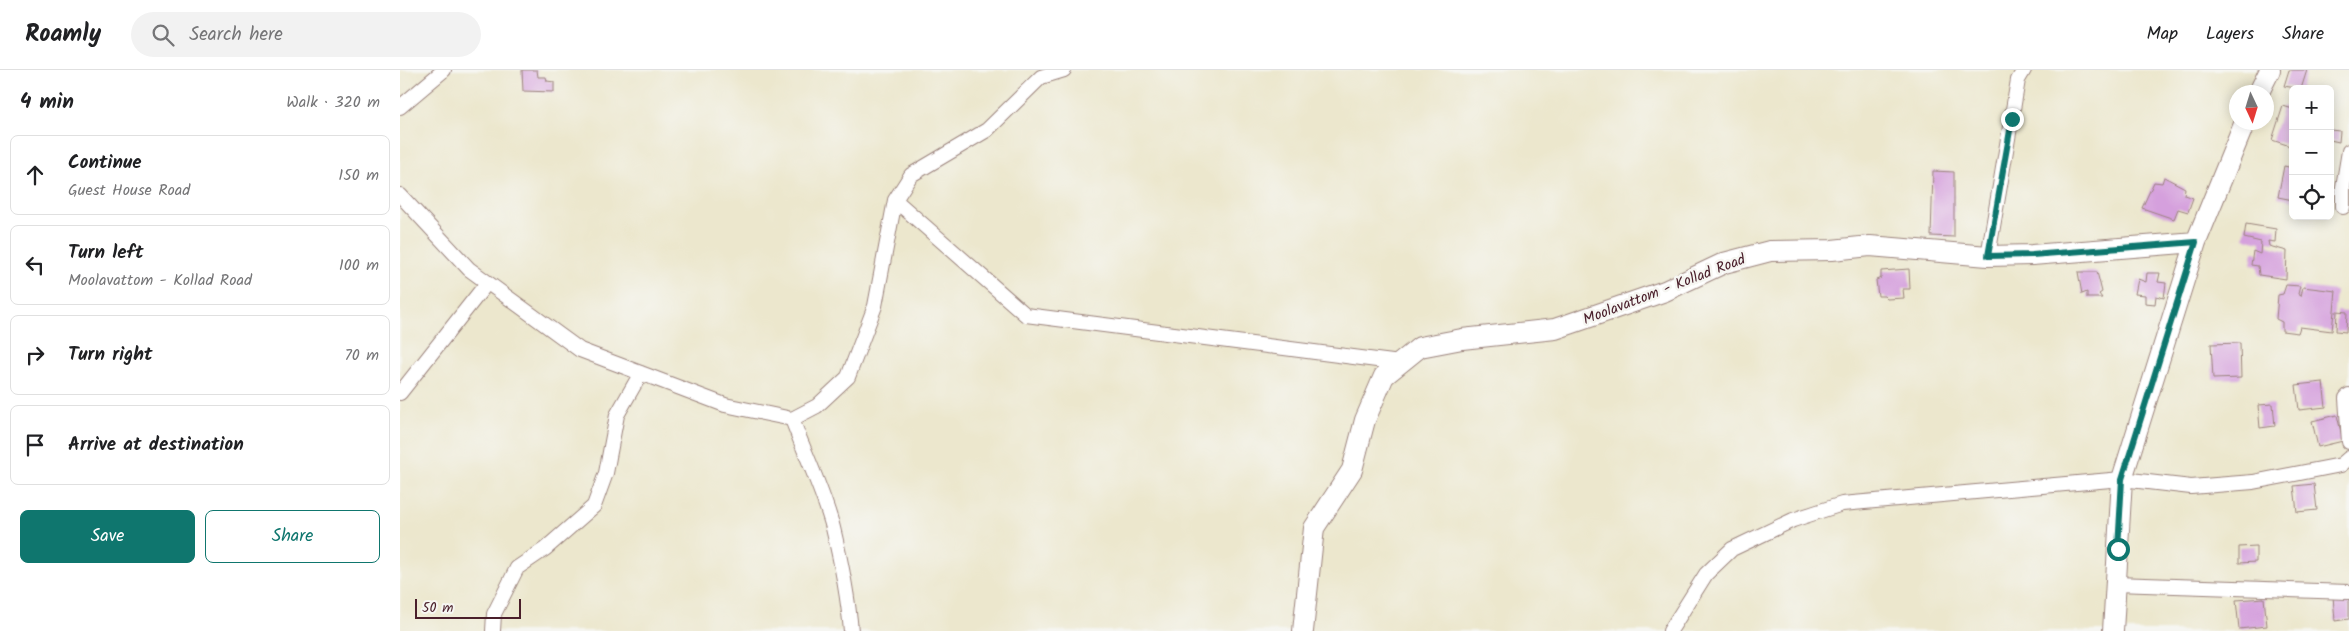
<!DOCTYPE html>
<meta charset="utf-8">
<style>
:root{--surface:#fff;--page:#f2f2f2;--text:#202124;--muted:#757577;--line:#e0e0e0;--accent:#0f766e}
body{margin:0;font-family:Kalam,sans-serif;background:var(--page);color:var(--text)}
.controls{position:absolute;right:15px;top:15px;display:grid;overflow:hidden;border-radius:8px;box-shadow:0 2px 12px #0003}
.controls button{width:45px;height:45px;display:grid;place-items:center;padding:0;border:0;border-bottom:1px solid var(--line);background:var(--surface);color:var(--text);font:25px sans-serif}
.compass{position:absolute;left:1829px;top:15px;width:45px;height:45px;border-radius:50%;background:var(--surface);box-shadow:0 2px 12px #0003;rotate:176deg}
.scale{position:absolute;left:15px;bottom:12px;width:106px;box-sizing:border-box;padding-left:5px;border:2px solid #4a1f2b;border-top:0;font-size:14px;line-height:18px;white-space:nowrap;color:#4a1f2b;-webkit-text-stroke:4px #f6f6f2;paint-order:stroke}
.stop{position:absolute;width:15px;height:15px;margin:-11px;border:4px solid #0f766e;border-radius:50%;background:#fff}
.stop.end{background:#0f766e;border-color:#fff;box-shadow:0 1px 5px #0008}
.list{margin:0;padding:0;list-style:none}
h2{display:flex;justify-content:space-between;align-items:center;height:65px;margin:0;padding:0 20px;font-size:21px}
h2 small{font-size:16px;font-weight:400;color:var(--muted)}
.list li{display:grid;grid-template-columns:32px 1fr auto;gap:15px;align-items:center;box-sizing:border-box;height:80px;margin:0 10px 10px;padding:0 10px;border:1px solid var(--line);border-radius:8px}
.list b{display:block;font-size:19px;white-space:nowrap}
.list p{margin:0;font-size:16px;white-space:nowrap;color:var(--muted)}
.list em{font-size:16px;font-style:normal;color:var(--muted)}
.actions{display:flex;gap:10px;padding:15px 20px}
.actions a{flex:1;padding:11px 0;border:1px solid var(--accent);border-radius:8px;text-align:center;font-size:18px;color:var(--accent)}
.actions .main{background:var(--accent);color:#fff}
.icon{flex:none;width:28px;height:28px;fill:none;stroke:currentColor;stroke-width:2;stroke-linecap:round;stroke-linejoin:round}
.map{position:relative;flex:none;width:1949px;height:561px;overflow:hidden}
header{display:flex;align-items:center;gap:30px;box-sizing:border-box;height:70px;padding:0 25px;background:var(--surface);border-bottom:1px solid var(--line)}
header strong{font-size:24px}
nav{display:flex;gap:28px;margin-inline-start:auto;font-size:18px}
.search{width:350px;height:45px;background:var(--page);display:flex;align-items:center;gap:12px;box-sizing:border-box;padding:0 18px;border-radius:28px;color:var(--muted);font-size:19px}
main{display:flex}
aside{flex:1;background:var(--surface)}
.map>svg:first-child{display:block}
.building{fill:#d5a0dd}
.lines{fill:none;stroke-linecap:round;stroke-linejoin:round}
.street-casing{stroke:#9b837c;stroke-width:16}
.secondary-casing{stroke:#9b837c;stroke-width:22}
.street{stroke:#fff;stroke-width:14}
.secondary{stroke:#fff;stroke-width:20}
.route{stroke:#0f766e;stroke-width:6}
.labels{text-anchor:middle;stroke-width:5;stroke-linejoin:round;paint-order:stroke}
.street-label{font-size:15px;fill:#4a1f2b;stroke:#f6f6f2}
</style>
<header>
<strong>Roamly</strong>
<div class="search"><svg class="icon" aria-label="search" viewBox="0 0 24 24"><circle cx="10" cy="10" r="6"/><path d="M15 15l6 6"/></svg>Search here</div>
<nav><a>Map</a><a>Layers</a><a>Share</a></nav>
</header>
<main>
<aside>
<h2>4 min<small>Walk · 320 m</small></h2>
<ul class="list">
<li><svg class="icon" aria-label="ahead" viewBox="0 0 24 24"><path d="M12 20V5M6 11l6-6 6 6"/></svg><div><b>Continue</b><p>Guest House Road</p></div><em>150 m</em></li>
<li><svg class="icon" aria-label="left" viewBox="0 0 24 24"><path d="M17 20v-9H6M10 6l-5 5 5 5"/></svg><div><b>Turn left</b><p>Moolavattom - Kollad Road</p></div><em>100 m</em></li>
<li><svg class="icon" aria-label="right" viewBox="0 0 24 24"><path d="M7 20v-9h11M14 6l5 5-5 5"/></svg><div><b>Turn right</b></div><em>70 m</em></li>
<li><svg class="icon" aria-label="arrive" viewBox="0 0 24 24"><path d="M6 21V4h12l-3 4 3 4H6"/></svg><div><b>Arrive at destination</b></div></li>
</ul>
<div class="actions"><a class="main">Save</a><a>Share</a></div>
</aside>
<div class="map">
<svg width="1949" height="561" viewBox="0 0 1949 561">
<rect width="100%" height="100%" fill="#f6f6f2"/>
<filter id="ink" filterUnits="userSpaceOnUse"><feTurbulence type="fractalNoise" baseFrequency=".02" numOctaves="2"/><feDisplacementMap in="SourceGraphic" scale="10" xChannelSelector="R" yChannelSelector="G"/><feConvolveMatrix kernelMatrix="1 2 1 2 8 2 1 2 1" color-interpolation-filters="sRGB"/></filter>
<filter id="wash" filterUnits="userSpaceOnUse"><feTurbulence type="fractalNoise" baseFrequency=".0096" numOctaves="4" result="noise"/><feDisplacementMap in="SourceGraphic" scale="20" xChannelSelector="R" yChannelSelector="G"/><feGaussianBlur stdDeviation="1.12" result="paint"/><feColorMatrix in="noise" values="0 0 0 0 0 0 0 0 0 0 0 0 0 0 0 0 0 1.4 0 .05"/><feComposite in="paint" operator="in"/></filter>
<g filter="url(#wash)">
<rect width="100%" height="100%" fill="#ece7cd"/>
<g id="blocks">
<path class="building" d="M122 0H137L138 7H146L147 11 154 12V22L123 21Z
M1889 0H1907L1901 19 1884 16Z
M1883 36 1893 39V77L1872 70Z
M1930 60 1940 61 1939 72 1930 70Z
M1884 96 1893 98V130L1878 127Z
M1533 101 1554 102V167L1531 166Z
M1764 107 1785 118 1784 125 1793 128 1788 142 1778 139 1774 149 1742 138 1754 112 1762 113Z
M1846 154 1876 159 1875 172 1868 171 1869 176 1887 181 1886 209 1859 205 1858 196 1851 195 1853 181 1860 184 1861 172 1844 168Z
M1509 199 1510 219H1503L1504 228 1487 229 1484 226H1478L1476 210 1481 208V201Z
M1678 202H1697L1702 222 1699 224 1702 228H1687V222L1682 224Z
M1747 203H1760L1758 212 1766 213 1764 228 1756 226 1755 234 1745 233V225L1735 224 1738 209 1746 212Z
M1886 215 1900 216 1898 224 1901 226 1903 217 1936 221 1932 261 1900 257 1898 263 1882 261V252L1876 249 1878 225 1883 224Z
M1937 241 1947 242 1946 262 1936 261Z
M1840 273 1841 308 1813 309 1811 274Z
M1923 312 1926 337 1899 340 1896 315Z
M1873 334 1875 356 1860 358 1858 335Z
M1937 345 1943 371 1918 377 1912 351Z
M1914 414 1917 440 1897 442 1894 416Z
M1856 476V492L1839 493V477Z
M1949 524V549L1935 551 1933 526Z
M1864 528 1867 556 1839 559 1836 530Z"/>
</g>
</g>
<g filter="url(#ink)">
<use href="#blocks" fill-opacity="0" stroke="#9b837c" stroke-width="1"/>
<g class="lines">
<defs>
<path id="street" d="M0 37 44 0
M0 125 69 199 180 280 325 335 392 349 417 336 448 307 475 236 495 130 511 105 587 60 641 7 664 0
M495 130 626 245 1000 293
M1943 137V117L1949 81
M1588 186 1618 10 1624 0
M0 323 87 213
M1949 325 1946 328 1949 372
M392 349C405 384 424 423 433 458 441 491 448 527 451 561
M1715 514 1949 522
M93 561 94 544 117 498 145 479 194 436 206 403 217 345 241 303
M1270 561 1306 504 1332 479 1393 450 1442 434 1722 409 1791 417 1853 412 1941 395 1949 388"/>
<path id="secondary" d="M1859 22 1870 0
M903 561 914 458 952 400 965 350 984 306 1020 277 1062 269 1155 259 1265 221 1324 193 1370 181 1432 180 1470 176 1588 186 1632 185 1796 172
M1713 561 1722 409 1796 172 1845 52"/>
</defs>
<use href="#street" class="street-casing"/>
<use href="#secondary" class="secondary-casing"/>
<use href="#street" class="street"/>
<use href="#secondary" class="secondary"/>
</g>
</g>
<g class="lines" filter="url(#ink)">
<path class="route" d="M1612 49 1588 186 1632 185 1796 172 1722 409 1718 479"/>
</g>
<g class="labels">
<g class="street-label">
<text transform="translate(1264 219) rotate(-21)" y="5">Moolavattom - Kollad Road</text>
</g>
</g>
</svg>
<div class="controls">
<button>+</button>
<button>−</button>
<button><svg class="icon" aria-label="locate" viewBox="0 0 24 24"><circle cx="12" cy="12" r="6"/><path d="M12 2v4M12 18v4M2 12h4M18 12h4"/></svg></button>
</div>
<svg class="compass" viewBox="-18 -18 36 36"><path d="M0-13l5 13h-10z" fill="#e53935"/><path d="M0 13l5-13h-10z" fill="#757577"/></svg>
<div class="scale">50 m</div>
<div class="stop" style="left:1718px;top:479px"></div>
<div class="stop end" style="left:1612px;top:49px"></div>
</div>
</main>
